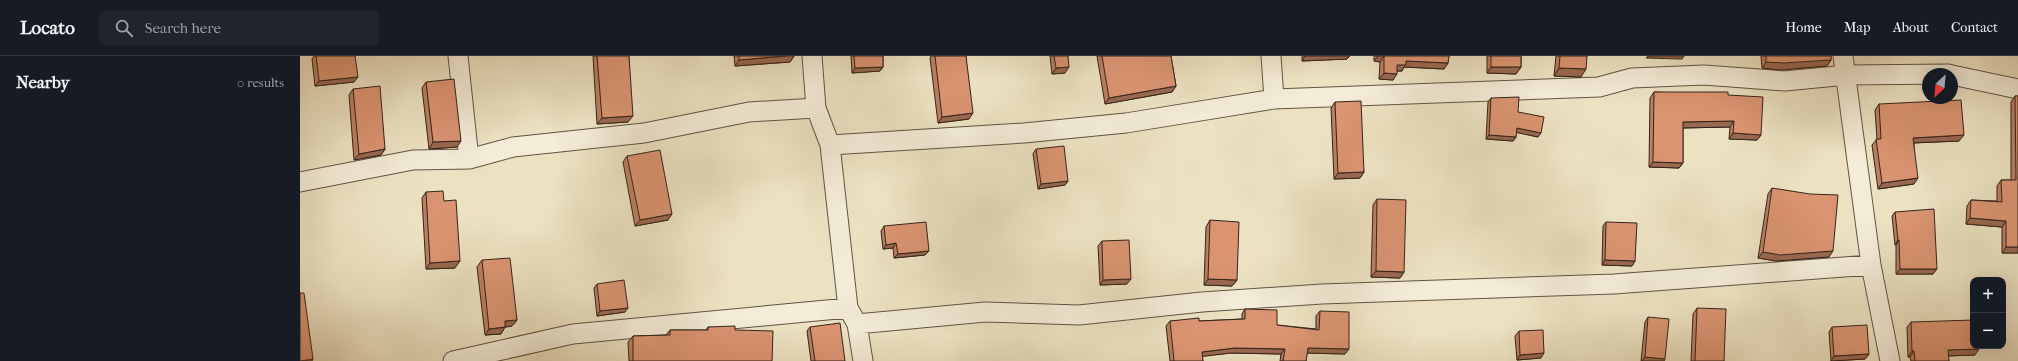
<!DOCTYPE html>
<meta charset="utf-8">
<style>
:root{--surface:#171b24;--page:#20242c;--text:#f1f3f6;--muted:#9ea1a6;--line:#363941}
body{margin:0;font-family:"IM FELL French Canon",serif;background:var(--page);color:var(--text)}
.controls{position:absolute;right:12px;bottom:12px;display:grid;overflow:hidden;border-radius:8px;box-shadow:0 4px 16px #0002}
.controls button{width:36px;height:36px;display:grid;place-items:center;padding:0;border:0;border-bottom:1px solid var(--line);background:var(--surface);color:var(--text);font:20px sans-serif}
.compass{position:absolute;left:1622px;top:12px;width:36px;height:36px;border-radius:50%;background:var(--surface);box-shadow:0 4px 16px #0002;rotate:206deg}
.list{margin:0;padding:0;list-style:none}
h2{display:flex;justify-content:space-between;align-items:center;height:52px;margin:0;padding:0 16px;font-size:17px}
h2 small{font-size:13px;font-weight:400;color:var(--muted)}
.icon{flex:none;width:22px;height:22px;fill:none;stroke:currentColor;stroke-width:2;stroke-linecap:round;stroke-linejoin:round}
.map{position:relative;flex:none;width:1718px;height:305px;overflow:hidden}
header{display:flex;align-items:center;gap:24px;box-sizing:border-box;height:56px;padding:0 20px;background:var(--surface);border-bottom:1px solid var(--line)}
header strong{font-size:19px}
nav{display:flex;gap:22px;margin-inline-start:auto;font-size:14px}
.search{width:280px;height:36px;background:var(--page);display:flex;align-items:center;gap:10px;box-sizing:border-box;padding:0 14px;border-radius:8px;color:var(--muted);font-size:15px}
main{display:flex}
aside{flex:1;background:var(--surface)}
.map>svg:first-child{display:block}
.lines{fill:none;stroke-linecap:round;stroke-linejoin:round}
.street-casing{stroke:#615344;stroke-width:21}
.street{stroke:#f3ecd7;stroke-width:19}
.wall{fill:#bb7f62;stroke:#33231a}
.shaded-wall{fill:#996850;stroke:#33231a}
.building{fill:#da9472;stroke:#33231a}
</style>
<header>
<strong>Locato</strong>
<div class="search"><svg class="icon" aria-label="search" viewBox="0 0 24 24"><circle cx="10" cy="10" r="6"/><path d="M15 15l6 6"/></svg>Search here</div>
<nav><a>Home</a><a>Map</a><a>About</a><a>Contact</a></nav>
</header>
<main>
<aside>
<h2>Nearby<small>0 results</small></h2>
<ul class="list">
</ul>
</aside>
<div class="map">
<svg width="1718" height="305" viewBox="0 0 1718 305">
<rect width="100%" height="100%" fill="#ece2c2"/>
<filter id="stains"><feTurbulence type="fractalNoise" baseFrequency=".005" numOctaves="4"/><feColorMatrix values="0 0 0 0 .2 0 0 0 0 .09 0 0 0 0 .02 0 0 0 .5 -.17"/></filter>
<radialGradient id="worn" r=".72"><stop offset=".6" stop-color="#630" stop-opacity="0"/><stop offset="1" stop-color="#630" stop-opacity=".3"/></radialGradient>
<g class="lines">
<defs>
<path id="street" d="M158 0 169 103
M512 0 516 52 530 89 548 252 557 268 563 305
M971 0 974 43
M1543 0 1571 209 1590 305
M1652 19 1718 33
M530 89 724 77 826 67 974 43 1299 31 1332 22 1404 19 1485 25 1547 19 1649 18
M0 126 113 104 169 103 213 91 344 77 449 56 516 52
M557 268 685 256 779 259 902 246 1022 238 1314 228 1571 209
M153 305 273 278 548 252"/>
</defs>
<use href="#street" class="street-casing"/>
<use href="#street" class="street"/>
</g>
<path class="wall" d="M14 0H55L54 26 15 30 12 3Z
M293 0H329L328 66 297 68Z
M434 0H494L490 6 435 10Z
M551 0H583V11L580 15 552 17Z
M631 0H666L669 63 638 67 630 2Z
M750 0H768L765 17 752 18Z
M797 0H871L876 30 872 36 805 48Z
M1002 0H1050L1047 3 1002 5Z
M1074 0H1149L1148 7 1144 13 1104 11 1102 15H1097L1093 24 1079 23 1080 6 1074 5Z
M1187 0H1221V11L1216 18 1187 17Z
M1256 0H1287L1281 21 1254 20Z
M1461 0H1531V4L1527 10 1479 14 1462 12Z
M126 26 157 91 129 93 122 32Z
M53 33 85 93 81 99 54 104 49 39Z
M1354 36 1428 39 1461 79 1457 84 1429 83 1430 71 1383 72V107L1379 112 1349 111 1350 42Z
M1715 40H1718V197H1702V171L1666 168 1667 150 1671 144 1697 145V130L1701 124H1711V46Z
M1191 42 1218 56 1238 81 1216 76V81L1213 85 1186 83 1188 46Z
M1035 46 1064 116 1060 122 1034 123 1031 52Z
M1579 48 1659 85 1614 87V128L1578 133 1572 89 1577 83 1575 54Z
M736 93 768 125 765 129 738 133 733 98Z
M327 100 368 164 335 170 323 106Z
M1472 132 1529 201 1476 205 1458 202 1468 138Z
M126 136 144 145 155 212 126 213 122 142Z
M1077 143 1104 216 1100 222 1071 221 1073 149Z
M1595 156 1633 218H1596V189H1595L1592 160Z
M910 164 937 224 932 230 904 229 906 171Z
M1306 166 1335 205 1332 210 1302 209 1303 170Z
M584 170 625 199 594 202 593 192 583 193 581 175Z
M802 185 827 228 800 229 798 190Z
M182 204 217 264 212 270 205 271 201 278 185 279 177 211Z
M297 228 325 256 297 260 294 232Z
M1397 252 1424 305H1391L1393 258Z
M945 253 977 269 1016 273V260L1020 255 1045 298 1007 297 1006 305H980L981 298 931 297 902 300 903 305H870L866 270 870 265H899L942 263V258Z
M1348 261 1364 305H1341L1345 266Z
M1611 266 1675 299 1648 300 1649 305H1611L1610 301H1608L1607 271Z
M408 271 435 274 472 305H329L328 286 333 280 366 279 370 274H406Z
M510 271 545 305H511L507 275Z
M1532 271 1569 298 1565 303 1531 305 1529 276Z
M1219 275 1241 302 1217 304 1215 280Z"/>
<path class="shaded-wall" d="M486 0H494L490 6 435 10 439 4Z
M1005 0H1050L1047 3 1002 5Z
M1078 0H1084L1080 6 1074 5Z
M1348 0H1384L1382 3 1346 2Z
M1531 4 1527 10 1479 14 1462 12 1466 6Z
M1106 5 1148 7 1144 13 1104 11 1102 15H1093L1097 9Z
M583 11 580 15 552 17 555 12Z
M769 11 765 17 752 18 756 12Z
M1191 11H1221L1216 18 1187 17Z
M1259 12 1286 13 1281 21 1254 20Z
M1084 17 1097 18 1093 24 1079 23Z
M58 21 54 26 15 30 19 25Z
M876 30 872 36 805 48 809 42Z
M673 57 669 63 638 67 642 61Z
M333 60 328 66 297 68 302 62Z
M1434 65 1430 71 1380 72 1383 66Z
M1217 72 1241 77 1238 81 1214 76Z
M1433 77 1461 79 1457 84 1429 83Z
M1189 79 1216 81 1213 85 1186 83Z
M1664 79 1659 85 1609 87 1613 82Z
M161 85 157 91 129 93 133 86Z
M85 93 81 99 54 104 59 98Z
M1353 106 1383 107 1379 112 1349 111Z
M1064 116 1060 122 1034 123 1038 117Z
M1618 122 1614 128 1578 133 1582 127Z
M768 125 765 129 738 133 741 128Z
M372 158 368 164 335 170 340 164Z
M1670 162 1706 165 1702 171 1666 168Z
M1598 184H1599L1596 189H1595Z
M596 187 593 192 583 193 586 189Z
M1706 191H1718V197H1702Z
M629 195 625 199 594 202 598 198Z
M1533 195 1529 201 1476 205 1458 202 1463 196Z
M1305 204 1335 205 1332 210 1302 209Z
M160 205 155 212 126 213 130 207Z
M1600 213H1637L1633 218H1596Z
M1076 215 1104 216 1100 222 1071 221Z
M831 223 827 228 800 229 803 224Z
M908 223 937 224 932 230 904 229Z
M328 252 325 256 297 260 300 255Z
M217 264 212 270 200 272 205 265Z
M205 271 201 278 185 279 189 273Z
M935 292 985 293 981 298 931 297 898 301 902 296Z
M1008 292 1049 293 1045 298 1004 297Z
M1679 293 1675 299 1644 300 1648 294Z
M1612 295H1614L1610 301H1608Z
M1244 297 1241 302 1217 304 1220 299Z
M1569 298 1565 303 1531 305 1534 300Z
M1345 301 1365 303 1364 305H1342Z
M13 303 12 305H0Z"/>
<path class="building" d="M16 0H55L58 21 19 25Z
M297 0H329L333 60 302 62Z
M439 0H486L439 4Z
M554 0H583V11L555 12Z
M635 0H666L673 57 642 61Z
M754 0H768L769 11 756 12Z
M802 0H871L876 30 809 42Z
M1084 0H1149L1148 7 1106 5V9H1097V18L1084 17Z
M1191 0H1221V11H1191Z
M1260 0H1287L1286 13 1259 12Z
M1466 0H1531V4L1484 7 1466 6Z
M154 23 161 85 133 86 126 26Z
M80 30 85 93 59 98 53 33Z
M1354 36H1428V39L1463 41 1461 79 1433 77 1434 65 1383 66V107L1353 106Z
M1715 40H1718V191H1706V165L1670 162 1671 144 1702 146 1701 124H1716Z
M1219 41 1218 56 1244 61 1241 77 1217 72 1216 81 1189 79 1191 42Z
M1661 44 1664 79 1613 82 1618 122 1582 127 1576 83H1581L1579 48Z
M1061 45 1064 116 1038 117 1035 46Z
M764 90 768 125 741 128 736 93Z
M360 94 372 158 340 164 327 100Z
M1472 132 1510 138 1538 139 1533 195 1480 199 1463 196Z
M143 135 144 145 156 144 160 205 130 207 126 136Z
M1077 143 1106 144 1104 216 1076 215Z
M1634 153 1637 213H1600L1599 184H1598L1595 156Z
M910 164 939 166 937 224 908 223Z
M626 166 629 195 598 198 596 187 586 189 584 170Z
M1306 166 1337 167 1335 205 1305 204Z
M829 184 831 223 803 224 802 185Z
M210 202 217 264 205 265V271L189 273 182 204Z
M324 224 328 252 300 255 297 228Z
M0 237H4L13 303 0 305Z
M1397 252 1426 253 1424 305H1395Z
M945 253 977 254V269L1019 274 1020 255 1049 256V293L1008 292 1006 305H983L985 293 935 292 902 296 903 305H874L870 265 899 262V265L945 263Z
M1348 261 1369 263 1365 303 1345 301Z
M1673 264V290H1679V293L1648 294 1649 305H1615L1614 295H1612L1611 266Z
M540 267 545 305H515L510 271Z
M1567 269 1569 298 1534 300 1532 271Z
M435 270V274L473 275 472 305H333V280L370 279V274H408V271Z
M1243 274 1244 297 1220 299 1219 275Z"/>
<rect width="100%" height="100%" filter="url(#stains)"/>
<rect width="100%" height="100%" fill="url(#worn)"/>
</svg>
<div class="controls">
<button>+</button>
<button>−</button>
</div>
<svg class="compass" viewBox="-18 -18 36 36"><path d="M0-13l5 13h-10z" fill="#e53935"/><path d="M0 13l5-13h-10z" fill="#9ea1a6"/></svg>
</div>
</main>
